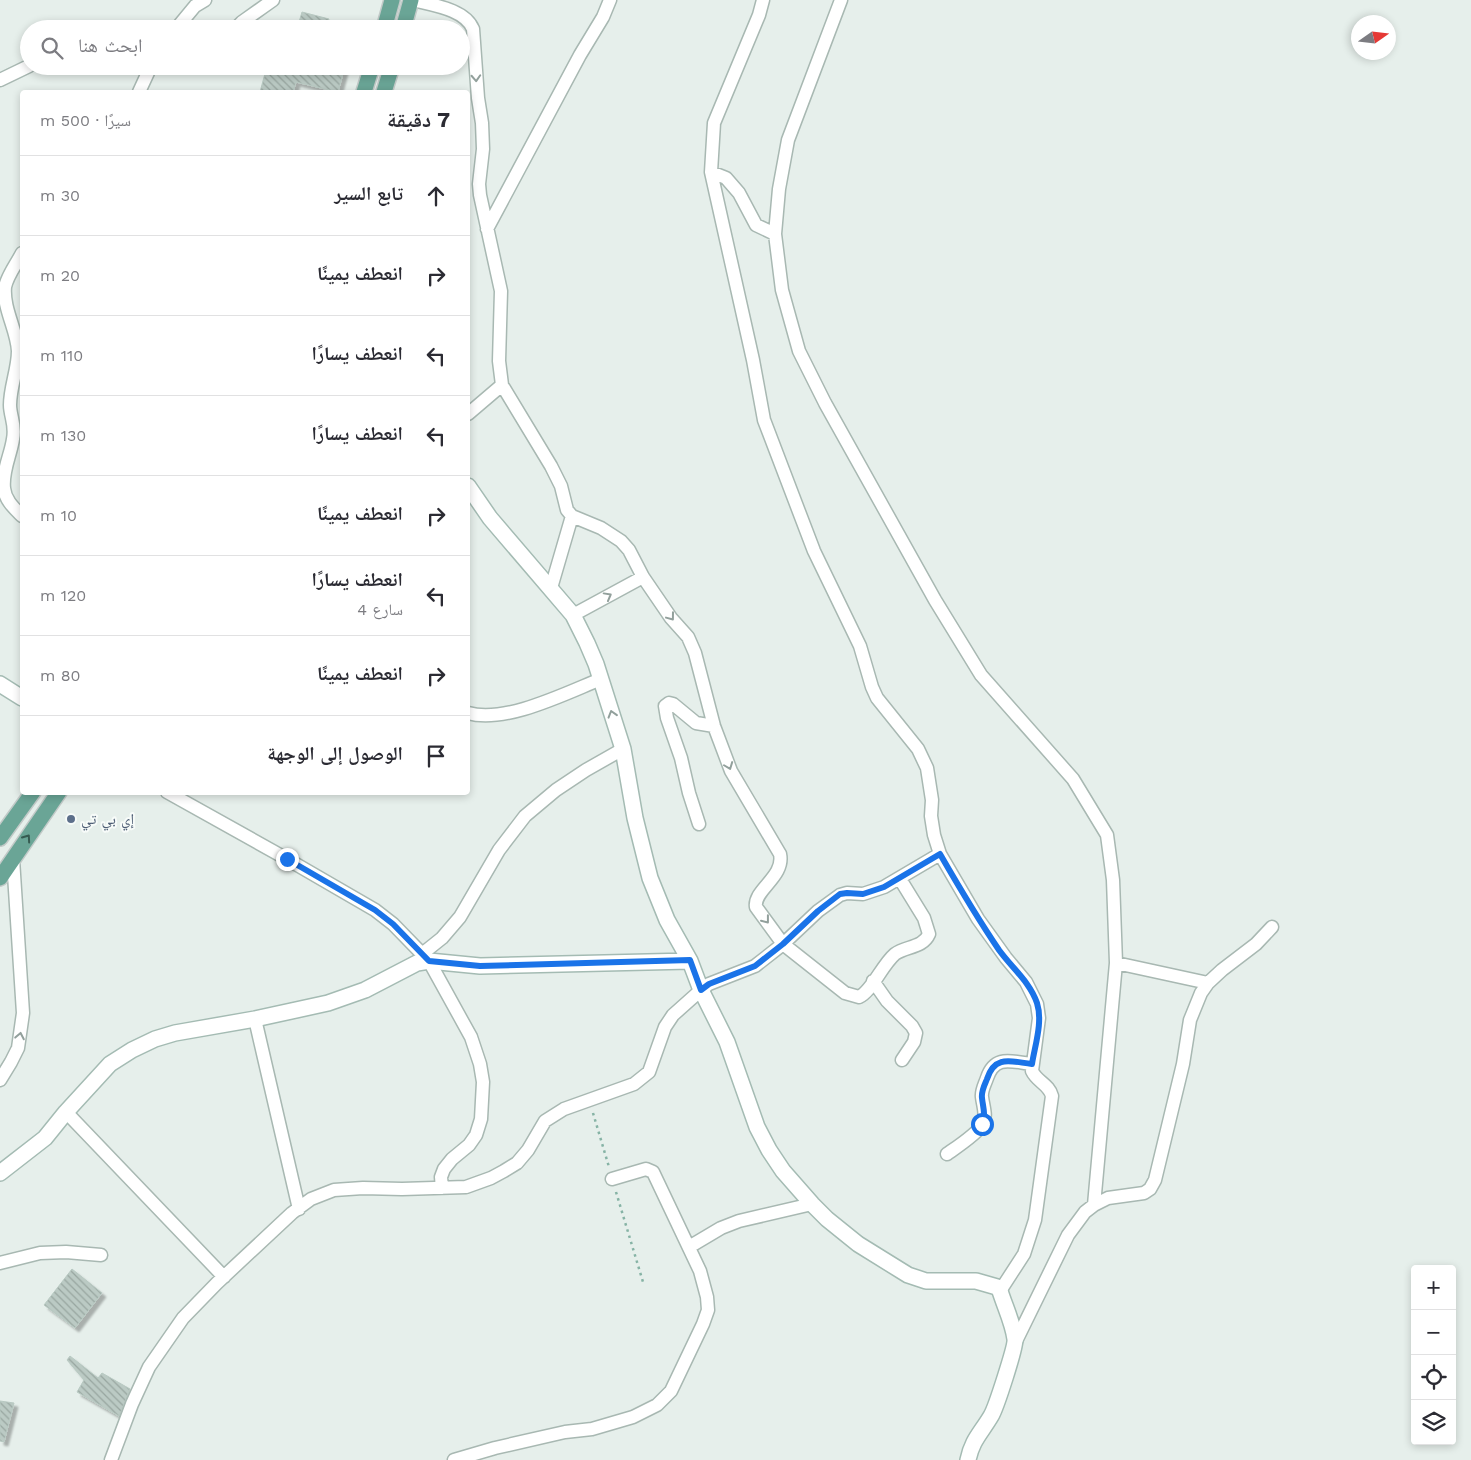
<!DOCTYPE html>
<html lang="ar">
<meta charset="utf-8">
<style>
:root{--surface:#fff;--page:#f2f2f3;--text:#2b2b33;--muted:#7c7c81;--line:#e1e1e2}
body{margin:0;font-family:"Work Sans","Noto Naskh Arabic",sans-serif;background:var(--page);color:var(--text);direction:rtl}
.controls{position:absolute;right:15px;bottom:15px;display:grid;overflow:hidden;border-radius:5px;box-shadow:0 2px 8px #0003}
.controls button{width:45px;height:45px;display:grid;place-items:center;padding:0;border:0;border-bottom:1px solid var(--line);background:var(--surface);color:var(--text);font:25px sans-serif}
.compass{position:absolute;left:1351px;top:15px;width:45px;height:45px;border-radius:50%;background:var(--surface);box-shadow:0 2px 8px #0003;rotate:76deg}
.stop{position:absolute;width:15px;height:15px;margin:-11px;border:4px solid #1a73e8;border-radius:50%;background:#fff}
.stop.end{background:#1a73e8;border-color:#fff;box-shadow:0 1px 5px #0008}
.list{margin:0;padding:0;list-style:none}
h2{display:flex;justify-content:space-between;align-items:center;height:65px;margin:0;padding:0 20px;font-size:21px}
h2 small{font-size:16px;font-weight:400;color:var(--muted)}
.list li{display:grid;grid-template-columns:32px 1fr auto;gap:15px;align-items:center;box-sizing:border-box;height:80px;padding:0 20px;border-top:1px solid var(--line)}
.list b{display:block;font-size:19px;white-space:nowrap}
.list p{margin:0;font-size:16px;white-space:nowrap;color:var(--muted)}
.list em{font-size:16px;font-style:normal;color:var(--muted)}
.icon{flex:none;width:28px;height:28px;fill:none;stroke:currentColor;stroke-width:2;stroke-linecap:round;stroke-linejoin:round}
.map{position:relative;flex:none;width:1471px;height:1460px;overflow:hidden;direction:ltr}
.search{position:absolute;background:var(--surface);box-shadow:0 2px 8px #0003;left:20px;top:20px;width:450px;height:55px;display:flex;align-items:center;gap:12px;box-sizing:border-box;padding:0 18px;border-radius:28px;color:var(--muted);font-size:19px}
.panel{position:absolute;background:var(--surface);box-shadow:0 2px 8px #0003;left:20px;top:90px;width:450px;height:705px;border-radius:5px;direction:rtl}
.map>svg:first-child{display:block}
.building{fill:url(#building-back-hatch);stroke:#b8c9c2;filter:url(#shadow)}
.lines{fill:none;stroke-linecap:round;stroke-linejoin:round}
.street-casing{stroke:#a8b8b2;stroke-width:15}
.secondary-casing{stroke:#a4bbb3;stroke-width:18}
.primary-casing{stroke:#c2cac8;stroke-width:18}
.path{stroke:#86b3a5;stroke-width:2.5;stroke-dasharray:2.5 4;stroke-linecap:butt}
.street{stroke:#fff;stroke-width:12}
.secondary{stroke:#fff;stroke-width:15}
.primary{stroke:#6aa596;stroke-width:15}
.oneway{stroke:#92a09c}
.oneway2{stroke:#365b51}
.route{stroke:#1a73e8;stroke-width:6}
.service-dot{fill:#5c6f8a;stroke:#f7fbf9;stroke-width:2}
.labels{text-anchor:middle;stroke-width:4;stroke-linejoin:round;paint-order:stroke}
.service-label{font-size:15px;fill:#4e5e75;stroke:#f7fbf9;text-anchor:start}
</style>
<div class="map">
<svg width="1471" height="1460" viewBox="0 0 1471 1460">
<defs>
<pattern id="building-back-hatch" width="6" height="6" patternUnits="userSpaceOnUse" patternTransform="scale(1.25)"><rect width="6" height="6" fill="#bbcac4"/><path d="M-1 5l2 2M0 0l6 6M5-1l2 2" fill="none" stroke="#98a6a0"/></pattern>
<filter id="shadow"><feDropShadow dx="4" dy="4" stdDeviation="1" flood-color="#0004"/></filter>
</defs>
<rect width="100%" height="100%" fill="#e6efeb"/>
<path class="building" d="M302 12 329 19 326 29H297Z
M267 66H345L338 92 296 82 293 92H260Z
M72 1269 102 1293 75 1328 44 1305Z
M70 1356 98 1378 102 1373 130 1389 119 1416 77 1392 84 1380 67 1360Z
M0 1401 14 1403 4 1442 0 1441Z"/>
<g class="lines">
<defs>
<path id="street" d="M413 0C432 5 465 9 473 29L478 98 482 123 483 149 479 184 480 195 501 291 499 361 502 385 551 466 561 486 567 510 572 516 601 528 621 541 629 550 643 577 671 618 688 637 695 653 714 726 731 771 780 854C785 877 753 890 756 907L783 944 845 993 859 997C872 991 882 965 895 954 906 946 923 948 929 934L924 918 900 879
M763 0 759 15 714 123 711 172 753 360 764 420 814 551 860 646 872 687 877 698 918 749 927 768 932 800 931 816 934 835 940 854 978 919 1006 958 1026 982 1037 1004 1039 1018 1032 1071C1037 1082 1049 1084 1052 1096L1035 1220 1024 1254 1000 1291
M841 0 788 140 779 189 775 234 782 290 799 351 825 403 935 600 981 675 1073 779 1107 835 1113 880 1116 963 1094 1205
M176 29 195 6 205 0
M235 29 242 22 273 0
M0 80 29 66
M139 92 151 66
M711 172 726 178 739 193 756 225 775 234
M487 229 580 55 603 17 610 0
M22 253C17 263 7 276 5 287 3 309 17 330 18 351 18 369 10 387 10 405 10 416 16 425 13 439 11 454 2 471 4 488 5 500 14 508 22 516
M468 414 502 385
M551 588 572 516
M573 615 643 577
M468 713C505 724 566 693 601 679
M167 792 287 859 375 910 393 924 429 961 471 1037 480 1064 483 1082 481 1119 476 1135 469 1145 452 1159 444 1169 441 1177 442 1188
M699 824 689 793 681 758 667 718 665 706 669 703 673 704 696 723 714 726
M422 954 442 938 460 917 499 850 525 816 556 790 586 770 623 749
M1116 963 1208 983
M873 981 887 1001 912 1026 916 1033 914 1042 902 1060
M255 1019 299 1209
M0 1080 11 1062 18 1048 23 1013 13 859
M66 1112 224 1277
M947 1154C957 1147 977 1134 983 1124 987 1115 983 1106 982 1097 981 1091 985 1084 987 1078 995 1054 1012 1062 1032 1064
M689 1247 721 1228 739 1221 812 1204
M0 1263 40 1253 66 1252 101 1255
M1016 1341 1068 1235 1085 1212 1094 1205 1108 1198 1144 1193 1150 1189 1155 1180 1183 1064 1190 1020 1201 993 1208 983 1222 970 1256 944 1272 927
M111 1460 132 1404 149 1367 183 1318 217 1283 292 1213 311 1199 334 1190 363 1188 402 1189 466 1187 491 1178 504 1171 517 1163 528 1150 545 1121 564 1109 634 1084 649 1072 665 1027 673 1015 701 990 709 984 755 966 783 944 818 911 840 895 847 893 863 894 884 887 940 854
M454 1460 495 1448 565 1432 592 1429 633 1417 657 1405 671 1391 703 1324 708 1310 707 1297 700 1271 653 1172 646 1169 612 1179"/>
<path id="secondary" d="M468 486 490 518 573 615 587 643 596 664 623 749 635 818 650 878 667 920 690 961 701 990 727 1042 757 1127 769 1150 783 1171 812 1204 827 1219 858 1244 908 1275 926 1281H976L997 1287 1000 1291C1005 1307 1013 1323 1015 1339 1016 1346 996 1408 991 1416 981 1433 972 1440 968 1460
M0 684 22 698
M0 1173 45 1138 66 1112 110 1064 132 1050 155 1039 175 1033 255 1019 328 1003 365 990 417 963 429 961 480 966 690 961"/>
<path id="primary" d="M384 29 392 0
M403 29 411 0
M364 92 372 66
M384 92 392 66
M0 838 33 792
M0 878 59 792"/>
</defs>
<use href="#street" class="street-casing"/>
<use href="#secondary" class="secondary-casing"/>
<use href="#primary" class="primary-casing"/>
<path class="path" d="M593 1113 609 1167
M616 1192 643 1282"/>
<use href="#street" class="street"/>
<use href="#secondary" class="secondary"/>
<use href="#primary" class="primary"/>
</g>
<defs><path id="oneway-chevron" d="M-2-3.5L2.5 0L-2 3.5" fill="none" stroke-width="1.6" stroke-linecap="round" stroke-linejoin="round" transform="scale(1.25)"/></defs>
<g class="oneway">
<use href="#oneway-chevron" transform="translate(476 78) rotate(87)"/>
<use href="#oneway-chevron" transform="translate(608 596) rotate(-29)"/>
<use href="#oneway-chevron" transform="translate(671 617) rotate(53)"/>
<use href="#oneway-chevron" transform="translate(612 714) rotate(-107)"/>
<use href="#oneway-chevron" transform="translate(729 766) rotate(69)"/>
<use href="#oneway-chevron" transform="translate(766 920) rotate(52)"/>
<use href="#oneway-chevron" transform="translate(20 1036) rotate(-79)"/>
</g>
<use class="oneway2" href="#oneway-chevron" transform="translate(27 838) rotate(-55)"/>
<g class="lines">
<path class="route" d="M287 859 375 910 393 924 429 961 480 966 690 960 701 990 709 984 755 966 783 944 818 911 840 894 847 893 863 894 884 887 940 854C959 887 978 919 999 950 1012 968 1030 982 1037 1003 1043 1022 1035 1045 1032 1064 1012 1062 995 1054 987 1079 985 1084 981 1091 982 1098 983 1108 986 1114 982 1124"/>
</g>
<circle class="service-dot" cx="71" cy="819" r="5"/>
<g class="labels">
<g class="service-label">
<text x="81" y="824">إي بي تي</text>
</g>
</g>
</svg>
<div class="controls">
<button>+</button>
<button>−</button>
<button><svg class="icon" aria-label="locate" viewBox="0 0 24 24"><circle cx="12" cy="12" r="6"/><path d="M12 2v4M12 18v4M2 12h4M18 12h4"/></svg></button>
<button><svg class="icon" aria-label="layers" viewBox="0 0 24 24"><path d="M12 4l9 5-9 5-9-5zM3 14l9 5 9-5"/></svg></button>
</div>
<svg class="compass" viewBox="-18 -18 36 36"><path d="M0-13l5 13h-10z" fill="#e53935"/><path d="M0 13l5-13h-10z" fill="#7c7c81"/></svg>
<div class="stop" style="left:982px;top:1124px"></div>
<div class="stop end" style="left:287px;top:859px"></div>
<div class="search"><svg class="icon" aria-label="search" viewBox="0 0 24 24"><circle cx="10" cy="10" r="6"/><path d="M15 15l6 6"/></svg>ابحث هنا</div>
<section class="panel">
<h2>7 دقيقة<small>سيرًا · 500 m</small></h2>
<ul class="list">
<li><svg class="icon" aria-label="ahead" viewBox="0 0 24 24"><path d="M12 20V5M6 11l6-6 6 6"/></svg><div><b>تابع السير</b></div><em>30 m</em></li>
<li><svg class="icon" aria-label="right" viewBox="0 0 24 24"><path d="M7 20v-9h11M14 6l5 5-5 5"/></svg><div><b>انعطف يمينًا</b></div><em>20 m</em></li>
<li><svg class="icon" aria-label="left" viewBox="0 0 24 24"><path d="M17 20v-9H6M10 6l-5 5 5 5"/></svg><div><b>انعطف يسارًا</b></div><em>110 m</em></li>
<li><svg class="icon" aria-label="left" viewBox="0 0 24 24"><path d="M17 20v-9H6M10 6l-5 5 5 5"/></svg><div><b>انعطف يسارًا</b></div><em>130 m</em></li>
<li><svg class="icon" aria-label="right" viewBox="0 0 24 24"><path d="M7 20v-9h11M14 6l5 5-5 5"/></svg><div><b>انعطف يمينًا</b></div><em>10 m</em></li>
<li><svg class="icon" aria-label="left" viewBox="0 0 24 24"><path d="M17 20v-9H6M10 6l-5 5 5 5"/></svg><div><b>انعطف يسارًا</b><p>سارع 4</p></div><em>120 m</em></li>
<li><svg class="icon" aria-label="right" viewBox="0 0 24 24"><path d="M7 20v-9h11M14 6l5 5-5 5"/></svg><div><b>انعطف يمينًا</b></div><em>80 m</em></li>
<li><svg class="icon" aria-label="arrive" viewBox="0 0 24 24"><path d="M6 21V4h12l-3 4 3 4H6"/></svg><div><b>الوصول إلى الوجهة</b></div></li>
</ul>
</section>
</div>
